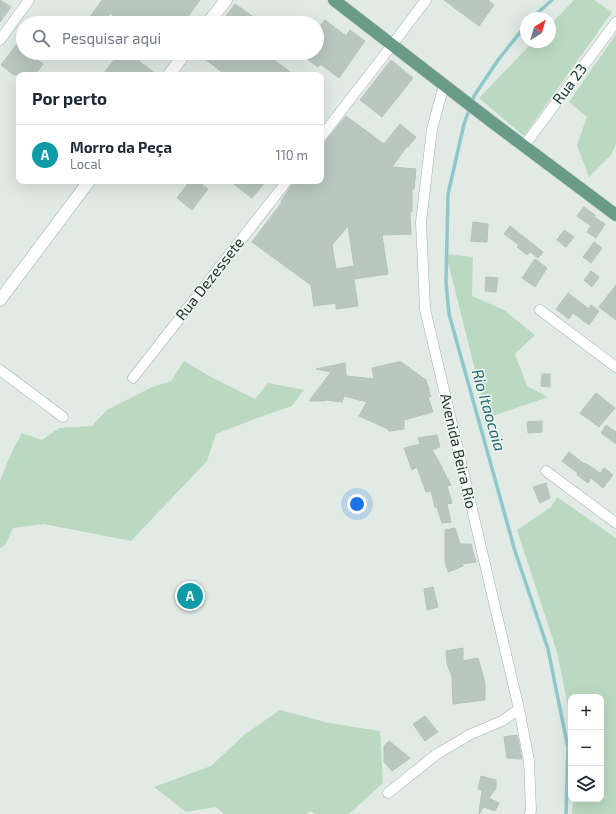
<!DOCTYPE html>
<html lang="pt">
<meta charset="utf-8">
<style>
:root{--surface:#fff;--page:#f2f2f3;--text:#1f2937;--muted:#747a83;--line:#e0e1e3;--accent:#0f766e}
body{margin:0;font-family:"Exo 2",sans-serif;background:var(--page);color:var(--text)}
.controls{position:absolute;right:12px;bottom:12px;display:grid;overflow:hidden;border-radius:8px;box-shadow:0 4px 16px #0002}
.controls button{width:36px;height:36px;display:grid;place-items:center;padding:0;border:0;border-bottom:1px solid var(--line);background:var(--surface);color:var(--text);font:20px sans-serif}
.compass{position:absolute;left:520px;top:12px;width:36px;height:36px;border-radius:50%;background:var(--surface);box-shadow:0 4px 16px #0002;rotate:37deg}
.you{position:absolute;left:357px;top:504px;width:14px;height:14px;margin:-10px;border:3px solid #fff;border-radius:50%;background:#1a73e8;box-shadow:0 0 0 6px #1a73e833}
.badge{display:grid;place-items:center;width:26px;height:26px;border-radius:50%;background:var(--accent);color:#fff;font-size:13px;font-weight:700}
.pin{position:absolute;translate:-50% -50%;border:2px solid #fff;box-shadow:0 1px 4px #0006}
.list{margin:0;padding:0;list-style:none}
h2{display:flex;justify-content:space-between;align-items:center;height:52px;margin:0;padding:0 16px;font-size:17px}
h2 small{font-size:13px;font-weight:400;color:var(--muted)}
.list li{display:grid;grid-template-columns:26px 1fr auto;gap:12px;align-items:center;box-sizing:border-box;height:60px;padding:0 16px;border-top:1px solid var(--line)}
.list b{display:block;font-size:15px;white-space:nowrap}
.list p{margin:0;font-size:13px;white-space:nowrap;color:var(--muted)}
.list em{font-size:13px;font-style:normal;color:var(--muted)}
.icon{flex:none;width:22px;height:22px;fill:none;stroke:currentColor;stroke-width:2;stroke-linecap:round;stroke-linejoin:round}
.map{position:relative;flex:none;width:616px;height:814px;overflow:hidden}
.search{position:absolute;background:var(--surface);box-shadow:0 4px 16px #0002;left:16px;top:16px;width:308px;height:44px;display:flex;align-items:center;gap:10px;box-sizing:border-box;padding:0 14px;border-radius:22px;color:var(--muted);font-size:15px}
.panel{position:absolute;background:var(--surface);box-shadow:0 4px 16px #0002;left:16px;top:72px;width:308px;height:112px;border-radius:8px}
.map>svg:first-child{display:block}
.green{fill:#bbd9c0}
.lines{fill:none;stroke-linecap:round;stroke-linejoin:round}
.stream{stroke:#8ec8ca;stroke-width:3.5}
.building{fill:#b9c7c0;stroke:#b4c3bb;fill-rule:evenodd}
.minor-casing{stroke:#a4b1ab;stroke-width:11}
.secondary-casing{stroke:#a1b4ab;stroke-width:13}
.primary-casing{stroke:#bdc4c1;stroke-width:13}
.minor{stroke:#fff;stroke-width:10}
.secondary{stroke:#fff;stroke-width:12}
.primary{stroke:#699b88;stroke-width:12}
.labels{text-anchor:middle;stroke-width:3;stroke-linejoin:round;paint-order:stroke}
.street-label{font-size:15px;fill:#233930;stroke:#f1f7f3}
.water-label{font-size:16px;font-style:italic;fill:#236b6f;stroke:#f1f7f3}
</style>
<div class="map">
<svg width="616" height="814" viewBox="0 0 616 814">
<rect width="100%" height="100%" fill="#e1eae5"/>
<path class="green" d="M574 0H594L612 12 524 136 479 98 533 42H550V25Z
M616 34V144L611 155 589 177 577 145 587 117 569 102Z
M446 254 473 257 472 296 504 310 535 335 515 354 527 386 548 397 487 418Z
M184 361 211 377 255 399 268 383 304 390 292 406 260 417 216 434 207 461 131 541 44 524 13 528 5 545 0 548V481L10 456 22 433 42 440 59 428 92 426 107 410 152 387 171 381Z
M557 497 616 538V814H572L573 799H601V697H571V721L557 652 517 530 551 507Z
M280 710 329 723 380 731 383 783 349 814H315L311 811 306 814H224L216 807 186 812 154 787 211 766 244 735Z"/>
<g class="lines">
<path class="stream" d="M532 18 552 0
M526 25 498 60 474 96 464 124 448 194 446 282 449 314 515 551 548 649 568 748 566 814"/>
</g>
<path class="building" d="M0 0 11 7 0 22Z
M102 0H200L183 23H123L110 13 104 23H86Z
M444 0H488L494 5 479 26Z
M235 4 262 23H221Z
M325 20 346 36 350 30 365 41 339 78 320 64 318 67 300 53H317V30Z
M17 44 23 49V53H28L43 64 35 75H14L1 65Z
M120 53H129L157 75H102Z
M197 53H279L274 60 294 75H226Z
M391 60 413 78 382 117 360 100Z
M346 116 384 144 400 124 416 137 408 147 407 146 392 167 416 169 414 189H412V212H410L411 234 382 235 388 274 354 279 358 306 336 309V303L314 306 311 285 252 242 282 202 281 201 295 181H321V147ZM348 226 354 266 336 269 332 245Z
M190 181H198L208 189 192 210 177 198Z
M230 181H266L252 198Z
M584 207 595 215 594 217 605 224 596 238 587 232 591 226 577 216Z
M473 222 488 224 487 242 471 241Z
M510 226 543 252 538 258 530 252 527 255 517 247 519 245 504 234Z
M564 230 574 237 566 247 557 240Z
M594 242 602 248 591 263 583 257Z
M535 259 547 268 535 287 522 278Z
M591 271 599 277 592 287 584 280Z
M486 277 498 278 496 292 485 291Z
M616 285V320L599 307Z
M568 293 589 309 591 305 599 311 589 325 573 313 569 319 556 309Z
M398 362H401L426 380 429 389H428L431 397H428L433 412 404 420V429L389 431 388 429 359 416 367 402 344 396 342 402 325 400V401H309L331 372 316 369 345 363 346 376 374 379 372 368Z
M542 374H550V387L541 386Z
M596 393 615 408 599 427 580 413Z
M542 421V432L528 433 527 422Z
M606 425 616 432V444L601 433Z
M437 435 440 447 432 450 442 467V468L451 485 447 486 452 503 447 504 451 522 442 523 437 507H435L431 491 426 492 417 467 412 470 404 448 420 444 418 438Z
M569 452 584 464 585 463 600 473 604 468 613 475 603 488 591 478 588 483 577 475 578 473 562 461Z
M546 483 550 498 540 503 533 487Z
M455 528 460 544H471L476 562 462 564 463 566 448 572 445 561V530Z
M433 587 438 607 427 610 424 589Z
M463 648V661L478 658 485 683V700L453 704 452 677 447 663 446 651Z
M425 716 438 732 425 741 413 724Z
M517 735 522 759 507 758 504 737Z
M389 741 410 758 392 771 384 762V746Z
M481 776 496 780V788L489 798 499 803 495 811 484 807 479 814 482 790 478 789Z"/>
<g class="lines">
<defs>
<path id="minor" d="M0 40 29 0
M444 85 432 129 421 222 425 309 519 709 529 761 531 810 530 814
M321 137 392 45 426 0
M524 146 616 22
M540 310 616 367
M0 370 63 417
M133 378 287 181
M546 471 616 523
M388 793 437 754 471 734 502 721 519 709"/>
<path id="secondary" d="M208 23 226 0
M169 75 185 53
M0 300 89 181"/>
<path id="primary" d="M334 0 492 122 616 215"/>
</defs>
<use href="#minor" class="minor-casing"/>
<use href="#secondary" class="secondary-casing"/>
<use href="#primary" class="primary-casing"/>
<use href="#minor" class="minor"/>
<use href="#secondary" class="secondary"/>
<use href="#primary" class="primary"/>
</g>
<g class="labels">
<g class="street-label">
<text transform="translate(570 84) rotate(-53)" y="5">Rua 23</text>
<text transform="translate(210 279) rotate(-52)" y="5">Rua Dezessete</text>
<text transform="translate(458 451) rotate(77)" y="5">Avenida Beira Rio</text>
</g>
<g class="water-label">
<text transform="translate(489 410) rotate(74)" y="6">Rio Itaocaia</text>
</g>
</g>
</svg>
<div class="controls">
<button>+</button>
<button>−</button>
<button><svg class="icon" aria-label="layers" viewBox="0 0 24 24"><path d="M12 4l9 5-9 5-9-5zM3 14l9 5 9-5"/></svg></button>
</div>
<svg class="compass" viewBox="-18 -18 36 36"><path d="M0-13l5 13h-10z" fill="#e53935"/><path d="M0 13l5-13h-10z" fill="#747a83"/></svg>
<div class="you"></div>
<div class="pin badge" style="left:190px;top:596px;background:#0f9aa8">A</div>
<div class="search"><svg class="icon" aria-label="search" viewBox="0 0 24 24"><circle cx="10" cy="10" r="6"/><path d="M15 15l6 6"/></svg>Pesquisar aqui</div>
<section class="panel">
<h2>Por perto<small></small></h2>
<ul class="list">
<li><span class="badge" style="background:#0f9aa8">A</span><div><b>Morro da Peça</b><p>Local</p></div><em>110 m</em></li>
</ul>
</section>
</div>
